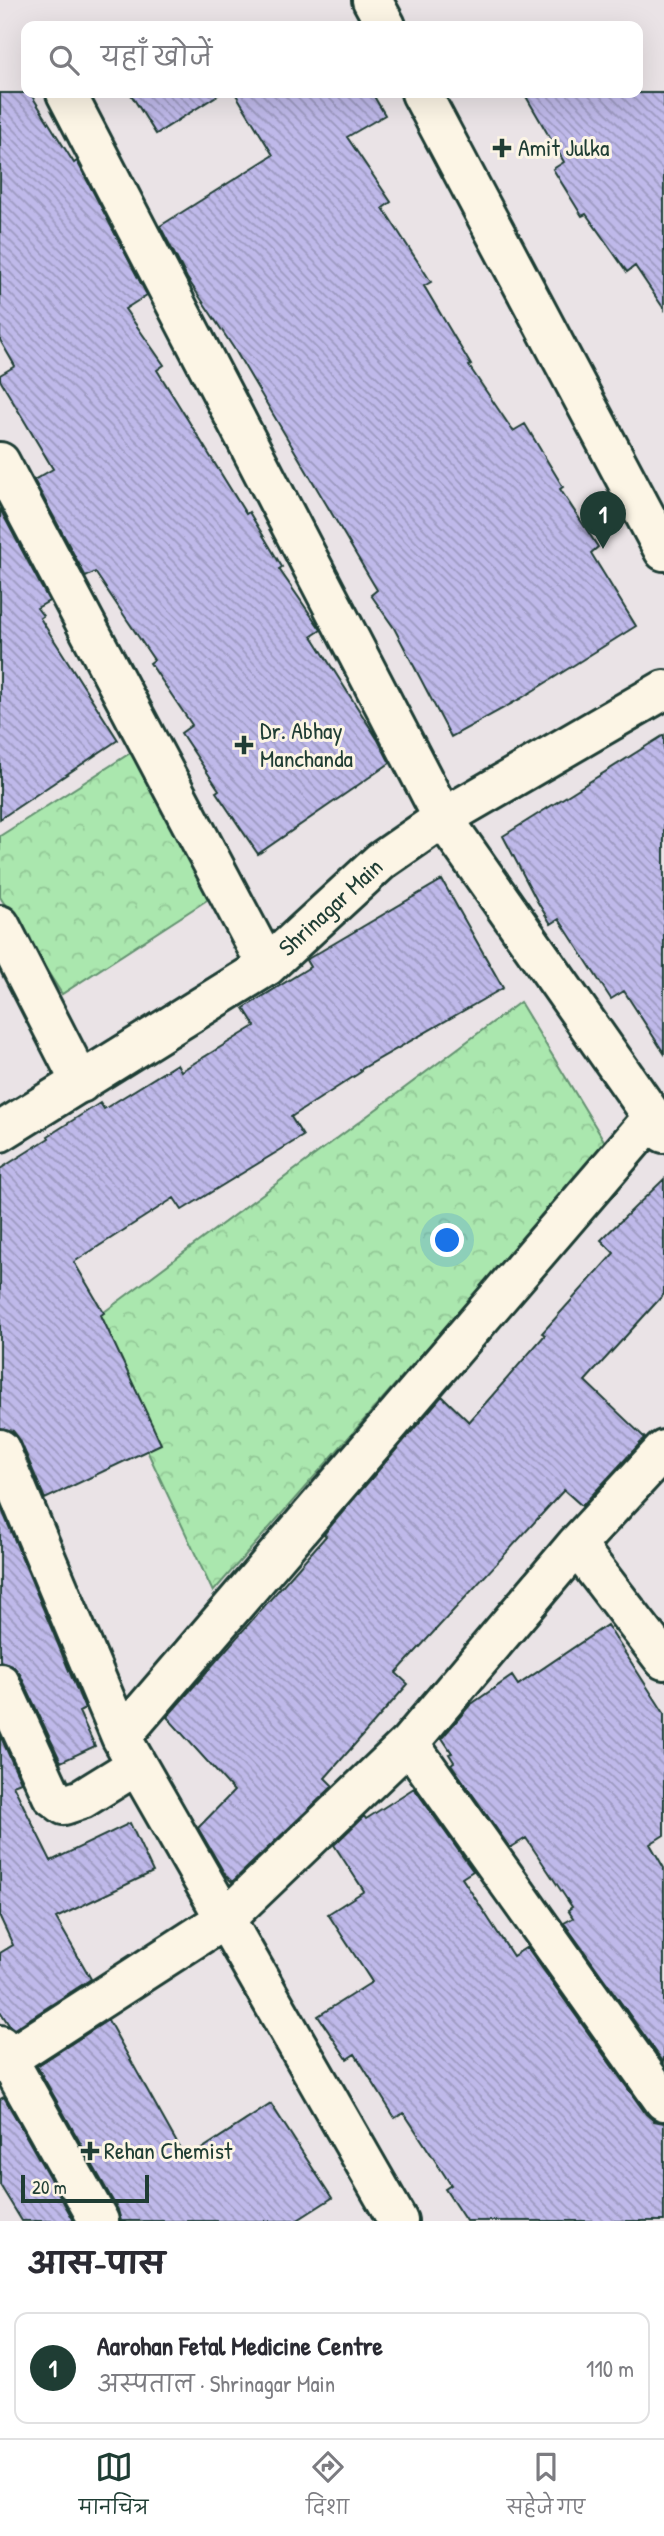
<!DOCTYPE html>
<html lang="hi">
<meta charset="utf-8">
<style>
:root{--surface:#fff;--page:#f2f2f3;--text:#2b2b33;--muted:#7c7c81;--line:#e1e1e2;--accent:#1f3d34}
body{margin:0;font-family:"Patrick Hand","Playpen Sans Deva",sans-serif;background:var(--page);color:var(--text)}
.scale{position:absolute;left:21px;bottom:18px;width:128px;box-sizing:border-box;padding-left:7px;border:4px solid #1f3d34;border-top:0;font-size:19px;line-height:24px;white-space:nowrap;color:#1f3d34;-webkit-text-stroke:5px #fcf5e5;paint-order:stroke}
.you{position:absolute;left:448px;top:1241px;width:24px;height:24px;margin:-18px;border:5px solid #fff;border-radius:50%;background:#1a73e8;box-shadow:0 0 0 10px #1a73e833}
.badge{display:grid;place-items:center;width:46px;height:46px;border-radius:50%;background:var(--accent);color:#fff;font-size:23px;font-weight:700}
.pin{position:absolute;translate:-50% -58px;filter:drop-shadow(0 2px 4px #0008)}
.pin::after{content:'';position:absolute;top:37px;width:24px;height:21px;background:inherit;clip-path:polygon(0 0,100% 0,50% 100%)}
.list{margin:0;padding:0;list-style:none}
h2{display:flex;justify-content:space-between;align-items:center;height:91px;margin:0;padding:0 28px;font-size:30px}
h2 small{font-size:23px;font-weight:400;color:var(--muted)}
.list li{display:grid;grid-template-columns:46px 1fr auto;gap:21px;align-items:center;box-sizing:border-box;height:112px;margin:0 14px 14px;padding:0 14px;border:2px solid var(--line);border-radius:14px}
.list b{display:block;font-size:26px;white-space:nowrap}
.list p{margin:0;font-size:23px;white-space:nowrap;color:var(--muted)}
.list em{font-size:23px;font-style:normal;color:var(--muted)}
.icon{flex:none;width:38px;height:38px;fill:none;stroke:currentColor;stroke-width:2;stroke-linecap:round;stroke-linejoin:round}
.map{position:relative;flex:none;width:664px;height:2221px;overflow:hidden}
.search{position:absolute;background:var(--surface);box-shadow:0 7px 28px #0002;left:21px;right:21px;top:21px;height:77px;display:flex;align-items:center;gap:18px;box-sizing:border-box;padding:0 24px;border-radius:14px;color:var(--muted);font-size:26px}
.sheet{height:217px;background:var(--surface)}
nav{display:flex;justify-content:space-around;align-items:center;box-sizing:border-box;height:98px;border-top:2px solid var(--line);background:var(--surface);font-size:19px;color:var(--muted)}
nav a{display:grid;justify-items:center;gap:4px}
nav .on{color:var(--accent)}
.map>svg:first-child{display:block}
.forest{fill:url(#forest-crowns);stroke:#649271;stroke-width:2}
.building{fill:url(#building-back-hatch);stroke:#1f3d34;stroke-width:2}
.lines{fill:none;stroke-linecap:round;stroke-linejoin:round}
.minor-casing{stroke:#1f3d34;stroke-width:44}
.tertiary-casing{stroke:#1f3d34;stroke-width:44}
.minor{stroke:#fcf5e5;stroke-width:38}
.tertiary{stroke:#fcf5e5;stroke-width:38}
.poi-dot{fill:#1f3d34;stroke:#fcf5e5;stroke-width:2.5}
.labels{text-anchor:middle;stroke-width:6;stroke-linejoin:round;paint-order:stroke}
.poi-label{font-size:24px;fill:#1f3d34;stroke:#fcf5e5;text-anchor:start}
.street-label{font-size:24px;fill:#1f3d34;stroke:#fcf5e5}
</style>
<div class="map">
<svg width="664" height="2221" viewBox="0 0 664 2221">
<defs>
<pattern id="forest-crowns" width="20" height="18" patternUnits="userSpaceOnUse" patternTransform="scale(1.75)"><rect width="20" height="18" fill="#aae7ae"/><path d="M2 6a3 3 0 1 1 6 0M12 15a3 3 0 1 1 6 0" fill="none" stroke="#92c796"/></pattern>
<pattern id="building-back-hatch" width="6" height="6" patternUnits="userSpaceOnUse" patternTransform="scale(1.75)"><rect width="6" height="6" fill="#bfb9ea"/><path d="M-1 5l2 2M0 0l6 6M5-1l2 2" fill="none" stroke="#9b98be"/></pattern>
</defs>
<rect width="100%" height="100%" fill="#eae3e6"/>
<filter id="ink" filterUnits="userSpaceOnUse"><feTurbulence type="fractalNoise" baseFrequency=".0143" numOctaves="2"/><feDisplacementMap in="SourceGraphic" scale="14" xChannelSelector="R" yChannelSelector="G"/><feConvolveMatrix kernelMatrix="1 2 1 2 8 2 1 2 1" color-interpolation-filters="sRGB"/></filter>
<g filter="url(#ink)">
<path class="forest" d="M135 750 224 889 62 994 0 897V836Z
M520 1002 606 1144 213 1592 88 1324Z"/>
<path class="building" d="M0 93H30L74 163 77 161 147 295 125 309 164 365 157 370 246 514 249 512 282 567 279 569 321 630 312 636 378 740 390 763 258 854 216 792 219 790 181 733 192 725 150 663 154 660 95 572 86 577 34 480 53 469 0 380V375L15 366 0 340Z
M130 93H221L156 134Z
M235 93H372L385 115 347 137 391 202 383 208 431 282 424 286 471 365 469 366 513 431 525 424 563 487 560 489 598 547 591 553 636 626 520 699 451 737 394 628 371 595 377 590 235 350 187 278 160 226 273 155Z
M524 93H664V309L635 266 627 272 586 214 582 216 553 169 564 162Z
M0 509 49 601 37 608 43 616 40 618 118 740 0 819Z
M664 735V1053L624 991 611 999 559 919 551 924 537 901 503 836Z
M442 880 503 988 360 1070 361 1072 291 1117 303 1136 182 1210 174 1198 74 1262 104 1313 101 1315 161 1444 45 1499 20 1440 13 1431 0 1428V1169L49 1138 48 1136 100 1103 104 1109 177 1064 181 1071 255 1026 244 1008 310 967 306 960Z
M664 1179V1294L585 1381 645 1438 582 1506 564 1490 396 1673 408 1684 325 1778 333 1786 232 1882 226 1876 198 1828 234 1791 167 1717 326 1536 324 1534 442 1396 469 1422 545 1335 542 1333 614 1253 601 1240Z
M0 1505 85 1709 79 1712 95 1746 61 1762 20 1674 12 1665 0 1661Z
M607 1625 664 1713V1835L650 1844 664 1868V2063L564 1923 573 1918 568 1910 572 1907 526 1838 510 1848 451 1764 454 1762 449 1754 452 1753 442 1738 470 1705 512 1676 518 1685Z
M0 1735 21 1782 13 1785 51 1861 130 1823 153 1872 56 1918 91 1979 14 2029 9 2025 0 2011V1953L13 1945 0 1917Z
M414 1788 473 1871 462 1878 513 1956 527 1947 646 2114 654 2121 664 2123V2221H466L445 2189 451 2185 404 2113 395 2118 355 2054 347 2059 318 2016 372 1982 328 1914 364 1891 334 1845 364 1816 366 1819Z
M108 2020 186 2159 271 2104 332 2198 296 2221H121L118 2210 37 2066Z
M4 2097 74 2221H22L0 2185V2099Z"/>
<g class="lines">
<defs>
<path id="minor" d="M372 0 386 26
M66 93 443 818 664 1133
M421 93 664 551
M0 462 267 966
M0 925 81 1083
M0 1449 121 1737 398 2221
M576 1545 664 1660
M0 1683 52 1796 64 1805 82 1799 137 1765
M121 1737 653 1117
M409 1743 664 2101
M0 2045 99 2221
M0 2064 226 1918 409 1743 576 1545 664 1450"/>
<g id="tertiary">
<path id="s1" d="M0 1132 267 966 381 861 443 818 664 690"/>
</g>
</defs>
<use href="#minor" class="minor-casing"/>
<use href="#tertiary" class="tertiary-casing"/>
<use href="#minor" class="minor"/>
<use href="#tertiary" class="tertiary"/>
</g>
</g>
<g class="poi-dot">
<path d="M498.5 137.5h7v7h7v7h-7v7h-7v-7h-7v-7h7z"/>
<path d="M240.5 734.5h7v7h7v7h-7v7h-7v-7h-7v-7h7z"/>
<path d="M86.5 2140.5h7v7h7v7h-7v7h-7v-7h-7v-7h7z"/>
</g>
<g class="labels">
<g class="poi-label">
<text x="518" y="156">Amit Julka</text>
<text x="260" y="739">Dr. Abhay<tspan x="260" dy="28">Manchanda</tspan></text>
<text x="104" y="2159">Rehan Chemist</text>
</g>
<g class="street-label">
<text dy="8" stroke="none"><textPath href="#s1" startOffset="401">Shrinagar Main</textPath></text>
</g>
</g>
</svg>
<div class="scale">20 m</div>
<div class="you"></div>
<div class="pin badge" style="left:603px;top:549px">1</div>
<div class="search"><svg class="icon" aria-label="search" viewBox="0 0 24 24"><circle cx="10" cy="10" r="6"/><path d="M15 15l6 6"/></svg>यहाँ खोजें</div>
</div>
<section class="sheet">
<h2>आस-पास<small></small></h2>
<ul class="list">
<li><span class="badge">1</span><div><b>Aarohan Fetal Medicine Centre</b><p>अस्पताल · Shrinagar Main</p></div><em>110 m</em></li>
</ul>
</section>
<nav>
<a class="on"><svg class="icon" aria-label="map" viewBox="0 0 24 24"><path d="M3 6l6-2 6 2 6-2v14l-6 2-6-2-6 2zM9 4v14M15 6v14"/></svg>मानचित्र</a>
<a><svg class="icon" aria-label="directions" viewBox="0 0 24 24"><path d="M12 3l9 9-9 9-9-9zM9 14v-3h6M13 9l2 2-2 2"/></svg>दिशा</a>
<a><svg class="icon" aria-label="saved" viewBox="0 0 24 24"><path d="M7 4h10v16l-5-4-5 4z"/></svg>सहेजे गए</a>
</nav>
